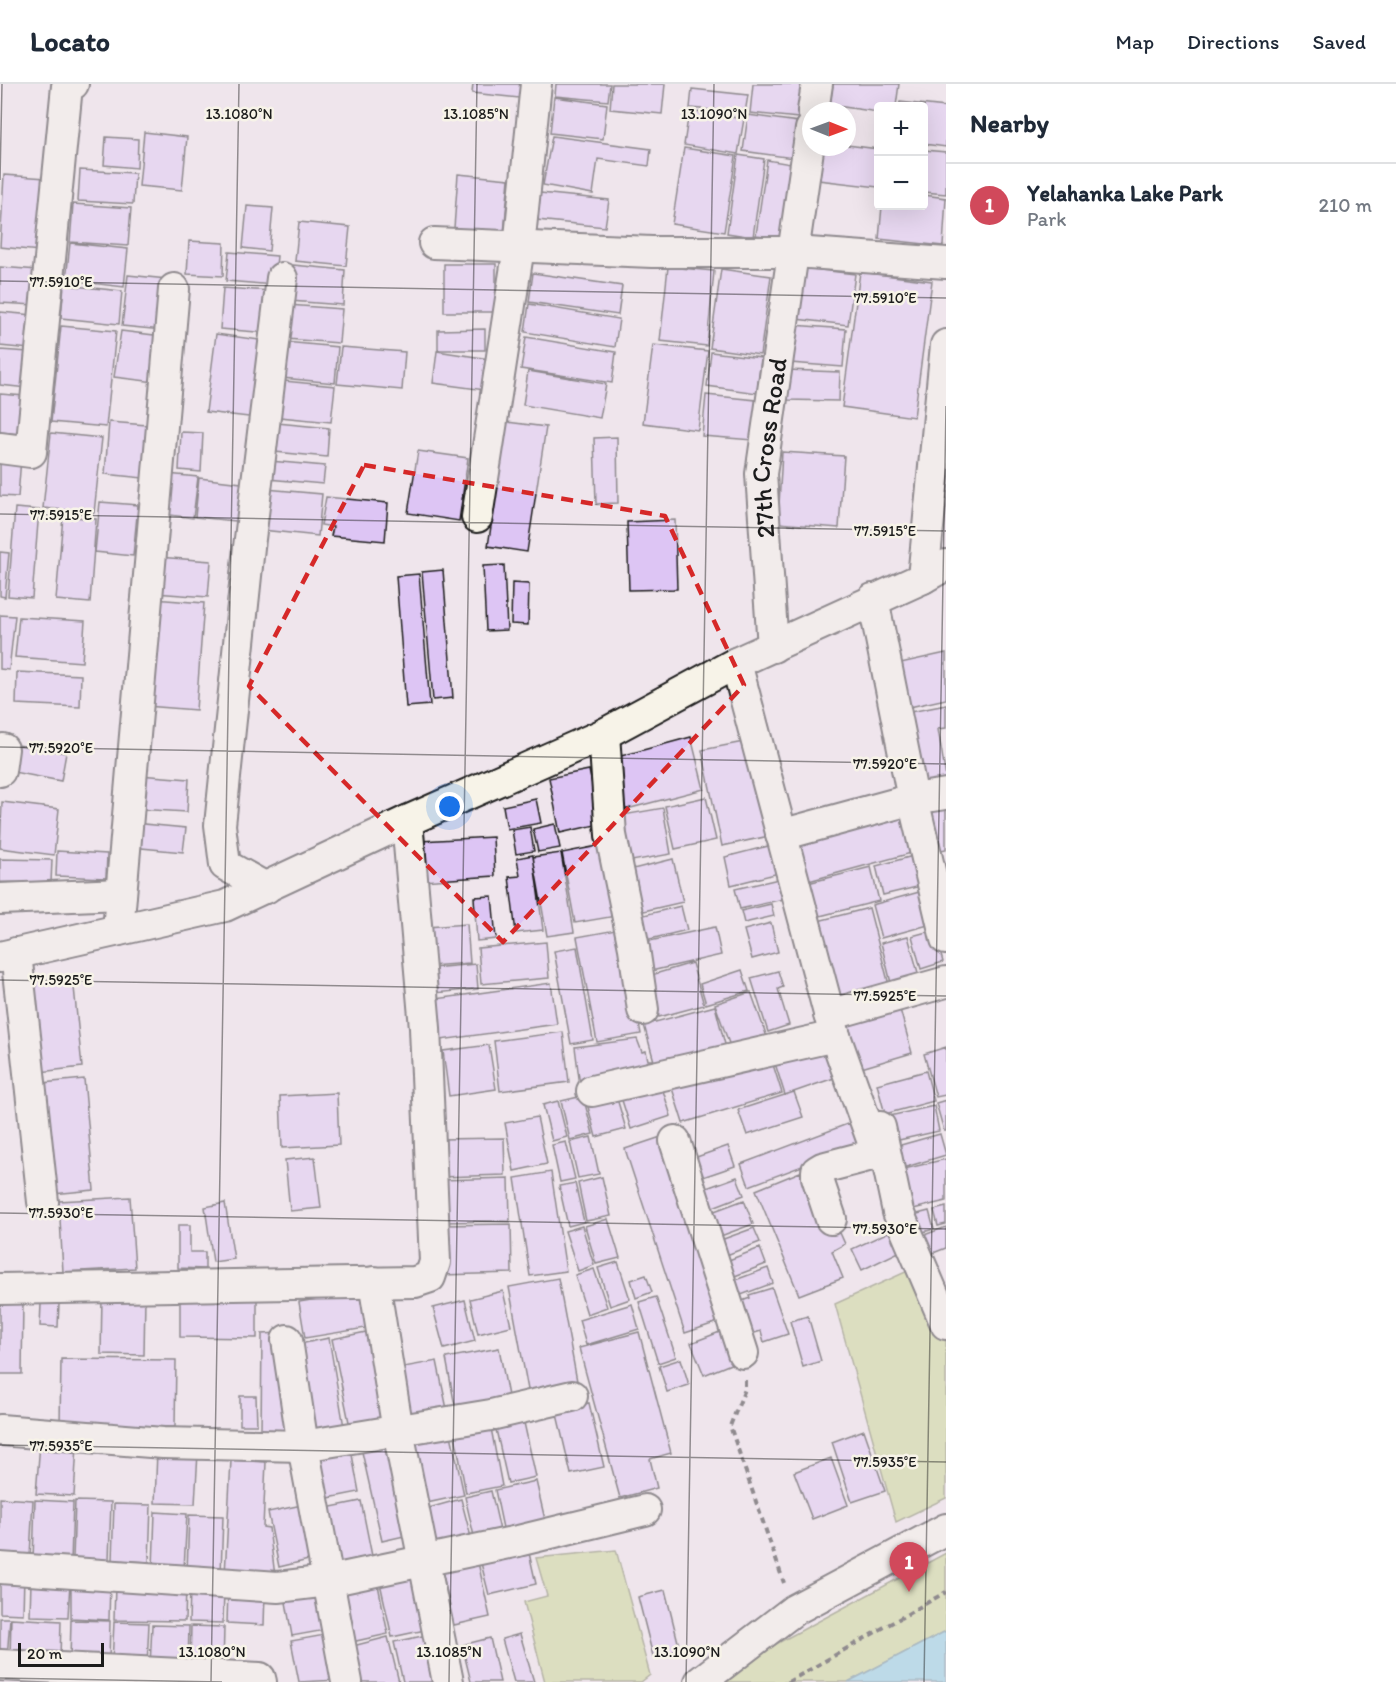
<!DOCTYPE html>
<meta charset="utf-8">
<style>
:root{--surface:#fff;--page:#f2f2f3;--text:#1f2937;--muted:#747a83;--line:#e0e1e3;--accent:#d1495b}
body{margin:0;font-family:Itim,sans-serif;background:var(--page);color:var(--text)}
.controls{position:absolute;right:18px;top:18px;display:grid;overflow:hidden;border-radius:6px;box-shadow:0 6px 24px #0002}
.controls button{width:54px;height:54px;display:grid;place-items:center;padding:0;border:0;border-bottom:2px solid var(--line);background:var(--surface);color:var(--text);font:30px sans-serif}
.compass{position:absolute;left:802px;top:18px;width:54px;height:54px;border-radius:50%;background:var(--surface);box-shadow:0 6px 24px #0002;rotate:91deg}
.scale{position:absolute;left:18px;bottom:15px;width:86px;box-sizing:border-box;padding-left:6px;border:3px solid #1c1c1c;border-top:0;font-size:16px;line-height:21px;white-space:nowrap;color:#1c1c1c;-webkit-text-stroke:4px #f7f3e8;paint-order:stroke}
.you{position:absolute;left:450px;top:723px;width:21px;height:21px;margin:-15px;border:4px solid #fff;border-radius:50%;background:#1a73e8;box-shadow:0 0 0 9px #1a73e833}
.badge{display:grid;place-items:center;width:39px;height:39px;border-radius:50%;background:var(--accent);color:#fff;font-size:20px;font-weight:700}
.pin{position:absolute;translate:-50% -50px;filter:drop-shadow(0 2px 3px #0008)}
.pin::after{content:'';position:absolute;top:32px;width:21px;height:18px;background:inherit;clip-path:polygon(0 0,100% 0,50% 100%)}
.list{margin:0;padding:0;list-style:none}
h2{display:flex;justify-content:space-between;align-items:center;height:78px;margin:0;padding:0 24px;font-size:26px}
h2 small{font-size:20px;font-weight:400;color:var(--muted)}
.list li{display:grid;grid-template-columns:39px 1fr auto;gap:18px;align-items:center;box-sizing:border-box;height:84px;padding:0 24px;border-top:2px solid var(--line)}
.list b{display:block;font-size:22px;white-space:nowrap}
.list p{margin:0;font-size:20px;white-space:nowrap;color:var(--muted)}
.list em{font-size:20px;font-style:normal;color:var(--muted)}
.map{position:relative;flex:none;width:946px;height:1598px;overflow:hidden}
header{display:flex;align-items:center;gap:36px;box-sizing:border-box;height:84px;padding:0 30px;background:var(--surface);border-bottom:2px solid var(--line)}
header strong{font-size:28px}
nav{display:flex;gap:33px;margin-inline-start:auto;font-size:21px}
main{display:flex}
aside{flex:1;background:var(--surface)}
.map>svg:first-child{display:block}
.green{fill:#c6d58a;stroke:#717853;stroke-width:1.5}
.water{fill:#82cde2;stroke:#598693;stroke-width:1.5}
.building{fill:#ddc5f4;stroke:#1c1c1c;stroke-width:1.5}
.lines{fill:none;stroke-linecap:round;stroke-linejoin:round}
.street-casing{stroke:#1c1c1c;stroke-width:34}
.path{stroke:#1c1c1c;stroke-width:4;stroke-dasharray:6 4.5;stroke-linecap:butt}
.street{stroke:#f7f3e8;stroke-width:30}
.marked{fill:none;stroke:#d62828;stroke-width:4.5;stroke-dasharray:12 8;stroke-linejoin:round}
.ticks{fill:none;stroke:#1c1c1c;stroke-width:1.5;stroke-opacity:0.45}
.labels{text-anchor:middle;stroke-width:5;stroke-linejoin:round;paint-order:stroke}
.street-label{font-size:26px;fill:#1c1c1c;stroke:#f7f3e8}
.ticks-label{font-size:15px;text-anchor:middle;fill:#1c1c1c;stroke:#f7f3e8;stroke-width:5;stroke-linejoin:round;paint-order:stroke}
</style>
<header>
<strong>Locato</strong>
<nav><a>Map</a><a>Directions</a><a>Saved</a></nav>
</header>
<main>
<div class="map">
<svg width="946" height="1598" viewBox="0 0 946 1598">
<rect width="100%" height="100%" fill="#efe5ec"/>
<filter id="ink" filterUnits="userSpaceOnUse"><feTurbulence type="fractalNoise" baseFrequency=".0167" numOctaves="2"/><feDisplacementMap in="SourceGraphic" scale="12" xChannelSelector="R" yChannelSelector="G"/><feConvolveMatrix kernelMatrix="1 2 1 2 8 2 1 2 1" color-interpolation-filters="sRGB"/></filter>
<g filter="url(#ink)">
<path class="green" d="M910 1186 946 1258V1414L896 1438 835 1220Z
M616 1466 650 1591 641 1598H545L524 1518 547 1512 536 1474Z
M946 1469V1547L848 1598H725L763 1567Z"/>
<path class="water" d="M946 1547V1598H848Z"/>
<path class="building" d="M473 0H530L528 15 472 9Z
M556 0H610L608 17 555 12Z
M612 0H665L662 30 610 25Z
M753 0H803L798 34 750 29Z
M833 0H899L896 22H878V28L830 21Z
M692 5 748 11 745 29 690 24Z
M554 13 607 20 603 55 550 49Z
M900 18 946 23V63L924 60V22H899Z
M689 27 744 35 738 70 684 61Z
M748 31 798 38 793 74 743 67Z
M144 48 187 53 182 106 139 102Z
M552 52 651 65 649 82 598 75 593 110 543 101Z
M106 53 138 55 137 84 104 81Z
M847 61 878 65V103L818 96 821 63Z
M684 64 736 72 724 148 672 140Z
M924 66 946 68V110L924 108Z
M738 71 764 75 753 153 727 149Z
M767 76 791 80 781 154 756 151Z
M80 86 135 89 133 120 78 117Z
M458 90 509 95 504 149 454 144Z
M4 91 46 94 40 167 0 163Z
M540 109 609 116 605 143 537 136Z
M924 111 946 114 943 162 879 155 882 122H924Z
M73 120 131 124 128 162 70 158Z
M247 122 273 124 269 167 243 164Z
M299 138 350 143 346 182 295 177Z
M189 157 224 159 223 192 187 190Z
M70 159 128 165 124 203 66 196Z
M229 168 277 172 274 201 226 197Z
M444 180H496V228H444Z
M293 181 345 186 343 221 290 217Z
M0 183 38 186 35 221 0 219Z
M668 183 714 187 707 262 660 257Z
M803 184 855 190 848 241 796 235Z
M721 185 771 192 760 271 710 264Z
M860 188 932 197 914 333 842 323Z
M533 189 622 202 618 231 529 218Z
M128 191 167 195 162 246 122 242Z
M64 201 122 207 119 240 61 234Z
M223 204 272 207 269 249 220 245Z
M529 220 619 235 615 263 525 248Z
M288 221 342 225 339 259 286 255Z
M0 228 33 231 30 265 0 262Z
M793 241 846 245 843 283 790 279Z
M61 242 116 247 106 343 51 338Z
M485 245V266H438V246Z
M121 247 162 252 155 298 114 293Z
M216 250 266 257 257 334 206 328Z
M526 253 616 268 612 299 521 285Z
M285 258 338 263 335 299 282 294Z
M653 261 708 267 698 346 643 339Z
M341 263 405 268 402 306 337 300Z
M0 266 29 268 27 304 0 301Z
M437 267 489 275 485 306 433 299Z
M711 268 761 274 757 309 707 302Z
M787 286 840 288 839 317 786 316Z
M528 287 606 300 600 334 523 321Z
M284 297 335 302 331 338 280 333Z
M0 310 25 312 22 350 0 348Z
M706 311 756 316 753 356 702 352Z
M109 338 147 341 143 394 105 390Z
M507 338 546 343 527 468 488 462Z
M277 339 329 344 327 373 275 368Z
M181 348 203 349 201 388 179 386Z
M51 349 102 354 94 429 43 424Z
M617 353 618 419 596 420 594 354Z
M418 367 468 374 459 437 408 429Z
M782 368 844 372 839 444 778 439Z
M0 373 21 374 18 413 0 412Z
M270 377 325 382 323 400 268 395Z
M167 390 198 393 193 434 162 430Z
M199 394 250 400 246 438 195 433Z
M266 405 322 410 318 452 262 446Z
M326 413 388 419 385 457 331 452 333 443 321 441Z
M100 418 138 421 133 472 95 468Z
M15 424 39 426 32 514 8 512Z
M63 432 96 435 90 519 56 516Z
M675 436 677 505 629 506 627 438Z
M0 468 9 469 5 513 0 512Z
M157 473 211 477 208 513 155 509Z
M504 481 507 546 486 547 483 482Z
M443 486 453 614 433 616 422 488Z
M419 490 430 621 406 623 396 492Z
M512 499 529 500 528 541 511 540Z
M154 515 204 519 196 626 146 622Z
M0 531 15 532 9 586 0 585Z
M19 533 85 537 82 578 15 573Z
M946 569V615L905 624 896 580Z
M17 588 81 591 80 623 16 620Z
M946 621V644L938 645 946 694 923 698 905 629Z
M691 653 704 705 623 726 610 675Z
M754 656 774 751 722 762 702 666Z
M12 660 66 669 61 697 8 687Z
M589 686 600 740 560 749 549 694Z
M139 691 189 695 187 728 136 725Z
M706 713 716 756 675 765 665 722Z
M536 715 541 739 507 745 503 722Z
M2 718 59 725 54 771 0 764Z
M946 723V765L936 767 929 726Z
M663 724 671 770 632 777 623 731Z
M904 724 915 768 805 798 793 754Z
M133 739 186 744 183 768 131 763Z
M555 740 560 764 538 768 533 745Z
M530 743 534 767 516 770 512 746Z
M493 753 495 792 422 797 420 757Z
M776 760 783 788 731 801 725 773Z
M603 761 616 832 575 839 562 769Z
M57 767 107 770 106 794 56 792Z
M561 769 574 848 547 852 533 773Z
M533 771 543 846 516 849 509 793 520 792 517 774Z
M913 772 921 802 883 811 876 782Z
M0 775 52 776 51 799 0 798Z
M673 775 683 818 639 828 629 786Z
M871 783 879 817 816 833 808 799Z
M783 794 788 814 740 825 735 805Z
M923 807 932 840 881 854 872 821Z
M492 812 496 855 477 857 474 813Z
M771 820 774 832 744 839 741 827Z
M681 822 687 846 646 856 640 832Z
M869 824 889 901 837 914 818 837Z
M771 839 778 868 752 875 744 846Z
M467 840 470 879 430 882 427 843Z
M715 843 721 871 651 887 645 858Z
M621 845 641 950 597 958 577 853Z
M934 846 943 878 921 885 912 852Z
M908 852 920 896 892 903 881 859Z
M546 858 549 894 481 900 478 864Z
M577 863 593 956 571 960 554 867Z
M692 879 704 921 659 933 648 892Z
M476 880 478 905 434 909 432 884Z
M742 886 749 907 706 920 700 900Z
M778 887 783 903 778 905 789 941 768 948 751 894Z
M73 893 82 983 40 988 31 897Z
M551 899 557 940 441 956 436 915Z
M751 908 767 953 731 965 715 920Z
M898 918 912 969 858 985 844 934Z
M715 922 727 968 657 988 644 941Z
M563 948 569 998 500 1007 494 957Z
M637 955 642 968 646 967 648 976H652L654 992 580 1002 575 963Z
M825 956 837 993 785 1011 773 973Z
M489 961 496 1005 449 1012 443 967Z
M946 963V1011L936 1013 924 970Z
M770 971 782 1009 683 1039 671 1001Z
M926 987 934 1017 885 1030 877 1000Z
M84 995 94 1106 53 1110 42 999Z
M661 1000 671 1032 631 1045 621 1013Z
M794 1008 803 1033 747 1051 738 1026Z
M337 1009 339 1061 282 1064 280 1012Z
M616 1011 626 1045 596 1053 587 1019Z
M583 1012 593 1050 570 1056 561 1017Z
M946 1016V1047H944L936 1019Z
M558 1017 567 1053 552 1057 543 1021Z
M934 1022 939 1047 890 1058 885 1033Z
M537 1033 547 1080 514 1087 505 1039Z
M850 1039 858 1061 749 1102 741 1080Z
M940 1050 946 1071 896 1086 890 1064Z
M667 1051 727 1235 685 1249 625 1065Z
M591 1053 599 1090 578 1094 570 1058Z
M504 1054 505 1091 440 1093V1055Z
M566 1058 575 1095 560 1098 552 1061Z
M728 1062 735 1082 697 1095 691 1075Z
M315 1073 321 1124 290 1127 285 1076Z
M946 1075V1117L905 1127 896 1087Z
M551 1088 566 1187 530 1192 515 1094Z
M800 1088 824 1146 836 1140 845 1160 832 1167 843 1194 799 1211 756 1106Z
M602 1093 611 1132 586 1137 578 1099Z
M737 1093 744 1111 708 1125 701 1106Z
M509 1094 510 1137 442 1138 440 1096Z
M575 1099 584 1138 568 1142 559 1102Z
M130 1113 135 1184 63 1188 59 1117Z
M744 1116 753 1140 718 1153 709 1129Z
M225 1119 234 1175 213 1178 205 1123Z
M946 1123V1140L938 1142 934 1126Z
M929 1127 934 1145 912 1151 906 1133Z
M608 1135 620 1174 596 1180 585 1142Z
M511 1140 512 1189 442 1191V1141Z
M178 1141H190V1168H205V1185L178 1184Z
M582 1142 594 1181 578 1187 565 1147Z
M946 1143V1164L923 1173 916 1154Z
M754 1144 760 1158 724 1172 718 1157Z
M895 1145 905 1165 862 1186 852 1165Z
M760 1164 766 1180 727 1195 721 1179Z
M618 1178 630 1215 610 1222 598 1184Z
M768 1184 773 1199 733 1214 727 1199Z
M594 1185 607 1223 587 1230 575 1191Z
M646 1191 652 1208 636 1214 631 1196Z
M558 1194 577 1297 528 1306 509 1203Z
M772 1204 788 1250 764 1258 761 1247 745 1252 734 1220 750 1214 749 1211Z
M366 1207 372 1243 305 1254 299 1218Z
M503 1207 511 1242 478 1250 470 1215Z
M102 1212 145 1213 144 1271 101 1270Z
M180 1213 257 1215V1254L180 1253Z
M656 1213 676 1273 658 1279 639 1218Z
M465 1216 475 1257 444 1265 433 1224Z
M0 1217H23L22 1290H0Z
M41 1220H59L58 1243 40 1242Z
M632 1220 639 1245 586 1261 579 1236Z
M808 1232 821 1277 803 1283 790 1237Z
M725 1246 738 1277 704 1291 691 1259Z
M371 1247 389 1335 350 1343 332 1255Z
M639 1248 671 1369 650 1375 657 1404 620 1414 579 1264Z
M280 1249 292 1339 285 1347 261 1346 262 1250Z
M329 1254 344 1343 305 1349 290 1262Z
M499 1264 508 1312 455 1322 446 1274Z
M61 1275 176 1276 175 1343 60 1342Z
M681 1275 689 1301 667 1308 659 1282Z
M437 1277 448 1330 408 1337 398 1284Z
M240 1312H256L257 1341H240Z
M589 1319 604 1383 571 1390 556 1326Z
M523 1334 536 1393 508 1399 495 1341Z
M491 1344 502 1402 466 1409 455 1351Z
M450 1346 464 1411 422 1420 408 1355Z
M864 1346 885 1407 852 1418 832 1358Z
M390 1352 413 1450 382 1457 360 1359Z
M40 1359 77 1361 74 1412 36 1410Z
M350 1360 359 1408 318 1416 309 1368Z
M157 1367 198 1369 195 1420 155 1419Z
M831 1374 848 1421 812 1435 794 1388Z
M231 1376 266 1378 263 1443 269 1444 275 1492 225 1491Z
M536 1397 546 1440 504 1449 495 1406Z
M491 1407 502 1455 476 1461 465 1413Z
M0 1414 33 1416 30 1472 0 1470Z
M461 1415 473 1461 436 1470 425 1425Z
M35 1416 73 1418 71 1478 33 1476Z
M75 1417 111 1418 109 1476 73 1474Z
M361 1417 372 1472 331 1480 321 1425Z
M114 1420 151 1421 149 1478 112 1476Z
M307 1420 317 1474 279 1483 268 1428Z
M155 1428 187 1430 184 1485 153 1484Z
M189 1431 223 1432 221 1490 187 1488Z
M527 1460 536 1500 489 1511 479 1471Z
M476 1469 490 1533 454 1541 440 1477Z
M416 1482 430 1545 392 1553 378 1490Z
M0 1491 24 1492 23 1530 0 1529Z
M376 1491 388 1550 347 1559 335 1500Z
M31 1497 70 1498 68 1533 30 1532Z
M71 1498 110 1499 109 1536 71 1534Z
M323 1500 331 1545 292 1552 284 1507Z
M115 1501 186 1503 185 1537 114 1536Z
M190 1505 224 1507 223 1539 189 1538Z
M228 1506 265 1508 264 1541 227 1539Z
M665 1506 680 1566 653 1572 638 1513Z
M0 1534H10L7 1575 0 1574Z
M11 1534 61 1537 60 1575 10 1573Z
M71 1536 110 1537 109 1578 70 1577Z
M114 1538 149 1539 147 1581 112 1580Z
M152 1541 189 1542 188 1584 150 1582Z
M191 1542 224 1543 223 1585 190 1583Z
M330 1550 339 1596 299 1598 291 1557Z
M432 1550 442 1598H403L394 1558Z
M520 1550 534 1598H514L502 1555Z
M388 1553 399 1598H358L349 1563Z
M490 1554 500 1598H471L462 1561Z"/>
<g class="lines">
<defs>
<g id="street">
<path d="M813 27 817 0"/>
<path d="M434 159 652 168H795L946 179"/>
<path d="M0 364 31 368 67 2 73 0"/>
<path d="M477 433 519 163 536 0"/>
<path d="M923 494 946 261"/>
<path d="M873 515 913 715 946 855"/>
<path id="s1" d="M773 563 761 390 811 45"/>
<path d="M736 579 835 952 874 1061 873 1069 868 1072 822 1084 817 1087V1093L831 1135"/>
<path d="M604 650 611 751 634 864 643 926"/>
<path d="M0 687 3 665"/>
<path d="M781 751 913 715 946 710"/>
<path d="M266 804 225 781 220 741 249 463 282 194"/>
<path d="M0 815 121 810"/>
<path d="M118 846 174 205"/>
<path d="M16 869 43 1118"/>
<path d="M0 873 225 822 407 737 604 650 736 579 923 494 946 481"/>
<path d="M829 931 946 898"/>
<path d="M592 1007 835 952"/>
<path d="M880 1043 898 1128 946 1240"/>
<path d="M675 1057 743 1269"/>
<path d="M374 1198 398 1347 448 1598"/>
<path d="M0 1205 415 1198 430 1193 435 1178 425 944 407 737"/>
<path d="M287 1256 303 1362 347 1598"/>
<path d="M0 1346 163 1359 303 1362 491 1331 572 1312"/>
<path d="M0 1484 278 1503 328 1497 518 1457 645 1426"/>
<path d="M0 1581 260 1594 261 1598"/>
<path d="M700 1598 794 1526 946 1445"/>
</g>
</defs>
<use href="#street" class="street-casing"/>
<path class="path" d="M745 1296V1305L730 1342 784 1499
M788 1598 946 1508"/>
<use href="#street" class="street"/>
</g>
</g>
<path d="M0 0H946V1598H0ZM364 381 665 432 744 601 503 858 249 602Z" fill="#efe5ec" fill-opacity=".55" fill-rule="evenodd"/>
<path class="marked" d="M364 381 665 432 744 601 503 858 249 602Z"/>
<path class="ticks" d="M0 96 2 0M0 197 946 214M0 430 946 447M0 663 946 680M0 896 946 912M0 1129 946 1145M0 1361 946 1378M0 1594 222 1598M211 1598 239 0M449 1598 477 0M686 1598 714 0M924 1598 946 322"/>
<g class="labels">
<g class="street-label">
<text dy="9" stroke="none"><textPath href="#s1" startOffset="200">27th Cross Road</textPath></text>
</g>
</g>
<g class="ticks-label">
<text x="239" y="35">13.1080°N</text>
<text x="476" y="35">13.1085°N</text>
<text x="714" y="35">13.1090°N</text>
<text x="61" y="203">77.5910°E</text>
<text x="885" y="219">77.5910°E</text>
<text x="61" y="436">77.5915°E</text>
<text x="885" y="452">77.5915°E</text>
<text x="61" y="669">77.5920°E</text>
<text x="885" y="685">77.5920°E</text>
<text x="61" y="901">77.5925°E</text>
<text x="885" y="917">77.5925°E</text>
<text x="61" y="1134">77.5930°E</text>
<text x="885" y="1150">77.5930°E</text>
<text x="61" y="1367">77.5935°E</text>
<text x="885" y="1383">77.5935°E</text>
<text x="212" y="1573">13.1080°N</text>
<text x="449" y="1573">13.1085°N</text>
<text x="687" y="1573">13.1090°N</text>
</g>
</svg>
<div class="controls">
<button>+</button>
<button>−</button>
</div>
<svg class="compass" viewBox="-18 -18 36 36"><path d="M0-13l5 13h-10z" fill="#e53935"/><path d="M0 13l5-13h-10z" fill="#747a83"/></svg>
<div class="scale">20 m</div>
<div class="you"></div>
<div class="pin badge" style="left:909px;top:1508px">1</div>
</div>
<aside>
<h2>Nearby<small></small></h2>
<ul class="list">
<li><span class="badge">1</span><div><b>Yelahanka Lake Park</b><p>Park</p></div><em>210 m</em></li>
</ul>
</aside>
</main>
